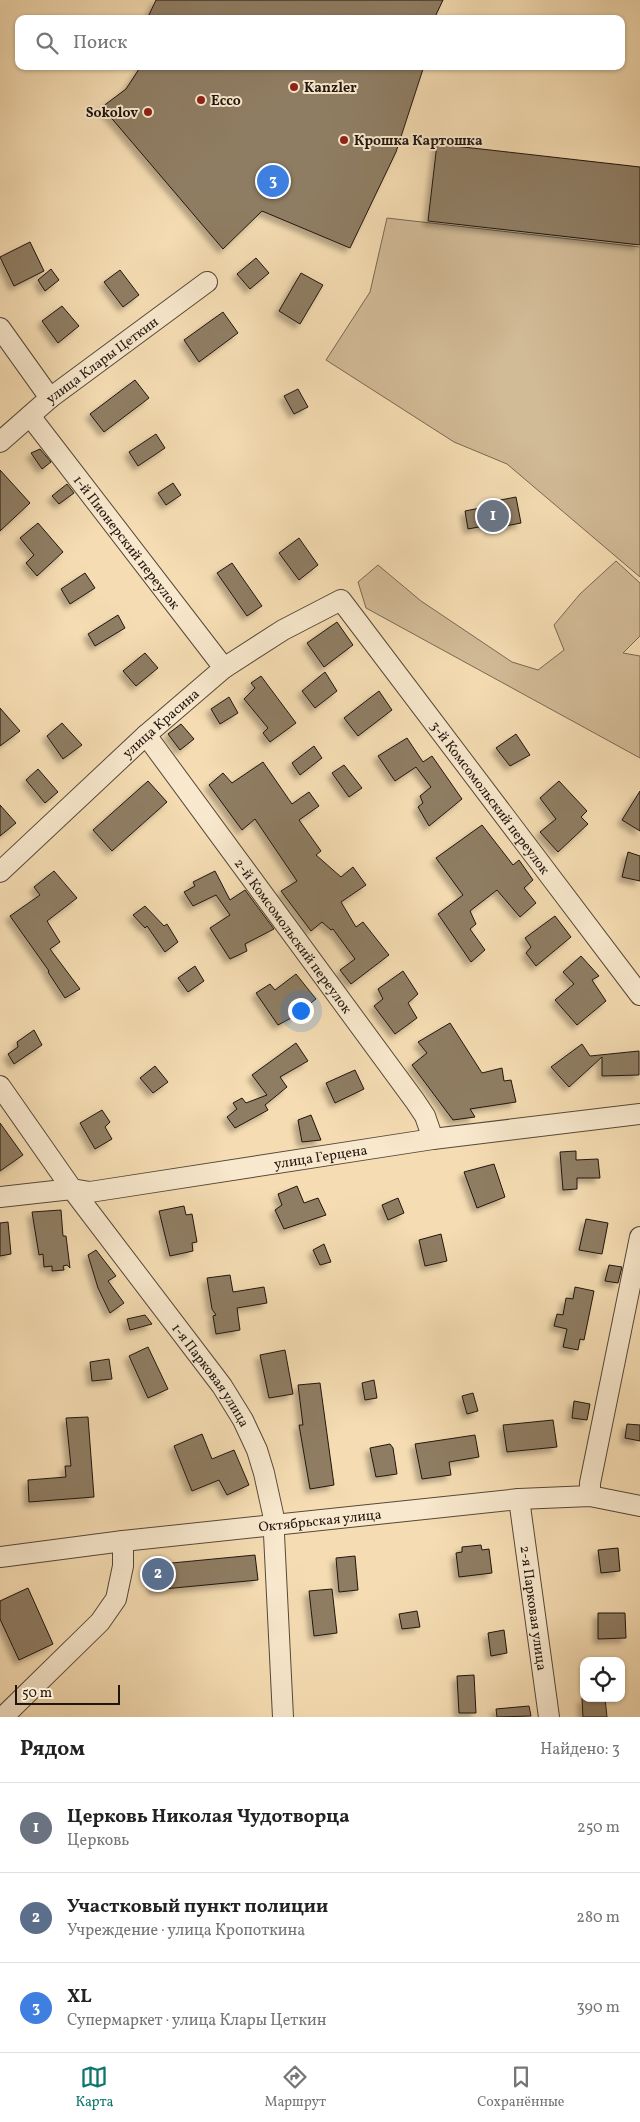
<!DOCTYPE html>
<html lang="ru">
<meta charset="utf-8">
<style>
:root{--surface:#fff;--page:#f6f6f6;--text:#222;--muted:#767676;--line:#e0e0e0;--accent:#0f766e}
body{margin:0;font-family:Vollkorn,serif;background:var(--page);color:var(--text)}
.controls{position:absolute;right:15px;bottom:15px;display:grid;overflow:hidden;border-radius:10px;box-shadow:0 1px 4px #0004}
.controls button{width:45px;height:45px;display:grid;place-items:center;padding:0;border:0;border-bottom:1px solid var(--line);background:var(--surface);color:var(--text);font:25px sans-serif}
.scale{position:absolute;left:15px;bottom:12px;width:105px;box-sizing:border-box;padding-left:5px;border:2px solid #21160f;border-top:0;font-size:14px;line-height:18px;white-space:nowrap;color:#21160f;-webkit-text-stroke:4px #f8e8cd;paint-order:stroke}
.you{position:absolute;left:300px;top:1010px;width:18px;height:18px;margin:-12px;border:4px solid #fff;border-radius:50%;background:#1a73e8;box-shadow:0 0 0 8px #1a73e833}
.badge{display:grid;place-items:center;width:32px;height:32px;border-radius:50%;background:var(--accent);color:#fff;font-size:16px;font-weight:700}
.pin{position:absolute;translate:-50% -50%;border:2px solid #fff;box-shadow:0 1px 5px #0006}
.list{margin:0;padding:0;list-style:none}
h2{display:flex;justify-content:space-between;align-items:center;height:65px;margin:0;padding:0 20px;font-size:21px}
h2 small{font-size:16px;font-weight:400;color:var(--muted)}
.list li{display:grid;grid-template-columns:32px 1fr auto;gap:15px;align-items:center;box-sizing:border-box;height:90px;padding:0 20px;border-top:1px solid var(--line)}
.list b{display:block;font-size:19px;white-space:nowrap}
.list p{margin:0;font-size:16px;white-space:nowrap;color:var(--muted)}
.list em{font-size:16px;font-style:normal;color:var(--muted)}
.icon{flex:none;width:28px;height:28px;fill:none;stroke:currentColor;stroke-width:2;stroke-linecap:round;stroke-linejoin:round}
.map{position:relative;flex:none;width:640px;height:1717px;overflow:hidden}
.search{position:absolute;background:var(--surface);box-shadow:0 1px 4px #0004;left:15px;right:15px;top:15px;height:55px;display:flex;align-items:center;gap:12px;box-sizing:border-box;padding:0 18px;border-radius:10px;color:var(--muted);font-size:19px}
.sheet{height:335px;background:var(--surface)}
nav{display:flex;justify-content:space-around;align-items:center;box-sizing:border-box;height:70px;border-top:1px solid var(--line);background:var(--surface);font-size:14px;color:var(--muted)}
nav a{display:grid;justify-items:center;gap:2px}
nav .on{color:var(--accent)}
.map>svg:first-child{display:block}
.green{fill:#d1ba96;stroke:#796852}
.building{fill:#8f7d64;stroke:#21160f;filter:url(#shadow)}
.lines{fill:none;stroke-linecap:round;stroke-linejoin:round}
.minor-casing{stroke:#564838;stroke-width:22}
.minor{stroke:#f8e8cd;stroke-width:20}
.poi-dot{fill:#8f2418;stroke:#f8e8cd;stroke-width:2}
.labels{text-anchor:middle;stroke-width:4;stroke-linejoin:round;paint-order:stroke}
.poi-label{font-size:14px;font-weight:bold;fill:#21160f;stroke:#f8e8cd;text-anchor:start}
.street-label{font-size:14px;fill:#21160f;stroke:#f8e8cd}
</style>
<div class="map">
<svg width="640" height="1717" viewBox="0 0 640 1717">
<defs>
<filter id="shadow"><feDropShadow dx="-4.5" dy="4.5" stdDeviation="2.5" flood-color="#0004"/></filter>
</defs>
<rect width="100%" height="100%" fill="#f5dcb2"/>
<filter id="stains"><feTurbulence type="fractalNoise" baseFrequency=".004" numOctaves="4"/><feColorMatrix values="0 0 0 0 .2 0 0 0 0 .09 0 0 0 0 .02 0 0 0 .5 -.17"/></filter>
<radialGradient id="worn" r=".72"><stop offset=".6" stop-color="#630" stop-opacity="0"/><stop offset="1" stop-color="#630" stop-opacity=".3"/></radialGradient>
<path class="green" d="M387 218 640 247V577L507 464 454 442 326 360 370 292Z
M616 561 640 583V636L623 653 640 656V758L366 608 358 582 378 565 421 601 512 662 538 670 564 650 554 625 580 594Z"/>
<path class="building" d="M156 0H443L434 19H147Z
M141 66H424L396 152 350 248 262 211 223 249 102 107 126 89Z
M437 144 640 167V245L428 221Z
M30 242 44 271 14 286 0 257Z
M256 258 269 273 250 289 237 274Z
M51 269 59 280 45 291 38 280Z
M120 270 139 295 123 307 104 282Z
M301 273 323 285 300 324 279 311Z
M62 306 79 326 58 343 42 321Z
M223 312 238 333 199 362 184 340Z
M135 380 149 398 104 432 90 414Z
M298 389 308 407 294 414 284 396Z
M156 434 165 448 138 466 129 452Z
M40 449 51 462 42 469 31 453Z
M0 470 30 503 0 531Z
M173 483 181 495 166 505 158 493Z
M67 484 74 493 59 504 52 496Z
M516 497 521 523 490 529 489 525 468 529 465 511 485 507V503Z
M38 523 63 552 37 576 26 563 34 555 20 538Z
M299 538 318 565 299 580 279 553Z
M232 563 262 606 247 616 217 573Z
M85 573 95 588 70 604 61 589Z
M118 615 125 628 95 646 88 634Z
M337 622 353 645 324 667 307 643Z
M145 653 158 668 136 686 123 671Z
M325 672 337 691 315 708 302 691Z
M261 676 296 723 270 742 263 733 268 728 244 699 255 688 251 683Z
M379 691 392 710 358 736 344 718Z
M229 697 238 713 220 724 211 709Z
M0 708 20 731 0 746Z
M62 723 82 745 63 759 47 736Z
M181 724 194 739 180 750 168 734Z
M516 734 530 755 510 766 496 748Z
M407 738 423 762 432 756 462 799 429 826 418 807 423 803 420 796 431 787 416 767 395 781 378 756Z
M314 746 322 758 300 775 292 763Z
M263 762 292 804 309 792 319 806 299 820 321 851 316 855 341 877 353 867 366 885 341 902 356 927 363 922 389 955 351 984 340 970 355 959 333 929 331 930 322 922 311 931 281 891 297 881 255 819 242 830 209 785 223 773 232 783Z
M344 765 362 788 349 797 332 773Z
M38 769 58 792 45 803 26 780Z
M148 781 167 802 112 851 93 830Z
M559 781 587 811 581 817 588 824 558 852 540 832 556 819 540 798Z
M640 791V831L622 820Z
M0 805 16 823 0 836Z
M482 825 513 865 519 860 533 880 524 888 536 903 520 917 497 890 470 911 476 924 470 929 485 950 471 962 438 914 463 895 436 858Z
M628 852 640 856V881L622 877Z
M54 871 77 898 47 921 60 942 50 949 80 989 65 998 48 972 49 971 10 916 40 895 34 887Z
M215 871 230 900 245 890 274 929 245 944 247 951 230 959 210 928 230 915 216 895 193 906 184 892 195 886 193 882Z
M145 906 164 926 167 924 178 942 165 952 147 926 145 928 133 915Z
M555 916 571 937 536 966 526 953 531 947 525 938Z
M581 956 599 976 592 980 606 1001 577 1025 555 1000 574 984 563 972Z
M195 966 204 981 188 992 178 978Z
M403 971 418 994 408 1003 417 1018 395 1034 374 1006 383 999 378 989Z
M296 974 316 999 293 1017 278 1025 256 993 270 984 275 990Z
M450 1023 482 1073 502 1068 504 1081 511 1080 516 1102 470 1109 475 1117 453 1120 412 1065 427 1053 418 1042Z
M34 1030 42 1045 14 1064 8 1054 18 1047 17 1042Z
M296 1043 308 1061 280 1077 287 1087 265 1105 268 1110 235 1128 227 1117 237 1109 233 1103 242 1098 246 1103 267 1095 252 1075Z
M582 1044 590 1056 639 1051V1075L602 1076V1057L569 1087 551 1067Z
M155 1066 168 1082 153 1093 140 1078Z
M355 1070 364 1089 335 1103 326 1083Z
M102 1110 110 1122 105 1127 112 1139 95 1149 80 1123Z
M311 1115 321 1140 302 1142 298 1120Z
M0 1123 23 1155 0 1171Z
M576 1151V1160L598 1159 600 1178H577V1189L563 1190 560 1152Z
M494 1164 505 1197 477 1208 464 1172Z
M297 1186 304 1203 318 1198 326 1215 284 1229 275 1210 282 1205 278 1194Z
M398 1198 404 1213 388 1220 382 1205Z
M184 1206 186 1215 192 1214 197 1242 192 1243 193 1251 170 1256 159 1211Z
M61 1210 63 1236H66L70 1268 67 1265 63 1266 64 1270 52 1271V1266L44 1267 43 1254 39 1255 32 1212Z
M586 1219 608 1223 602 1254 579 1250Z
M8 1222 11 1254 0 1256V1223Z
M441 1234 447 1261 425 1266 419 1240Z
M324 1244 331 1262 320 1265 313 1250Z
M96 1250 116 1276 108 1281 124 1303 110 1313 98 1288 88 1255Z
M609 1265 622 1267 618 1283 605 1281Z
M230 1275 233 1292 264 1287 267 1303 237 1308 240 1330 216 1334 213 1316 216 1315 212 1309 207 1278Z
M575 1287 594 1291 584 1340 580 1339 578 1350 563 1347 567 1329 554 1326 557 1314 563 1315 566 1298 573 1299Z
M145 1315 152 1324 130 1330 127 1319Z
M148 1347 168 1389 148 1398 129 1356Z
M285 1350 293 1394 269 1398 260 1355Z
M109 1359 112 1379 92 1381 90 1362Z
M374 1380 377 1398 365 1400 362 1383Z
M320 1383 334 1485 310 1489 299 1425H303L298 1385Z
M473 1393 478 1411 467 1414 462 1396Z
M574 1401 590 1404 587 1420 572 1418Z
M88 1417 94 1497 29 1502 28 1480 66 1477 65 1466H71L66 1418Z
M553 1420 557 1447 507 1452 503 1425Z
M627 1424 640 1425V1441L625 1438Z
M202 1434 212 1459 234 1450 249 1485 227 1495 219 1480 192 1491 174 1446Z
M475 1435 479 1457 449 1462 451 1475 422 1479 415 1444Z
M390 1444 393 1448 397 1474 376 1477 370 1448Z
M481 1545 482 1550 489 1549 492 1573 459 1577 456 1553 462 1552V1547Z
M618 1548 620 1571 601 1573 598 1550Z
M255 1555 258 1580 153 1590 151 1565Z
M355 1556 358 1590 339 1592 336 1558Z
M28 1588 53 1644 19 1660 0 1619V1601Z
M332 1589 337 1633 314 1636 309 1591Z
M417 1611 420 1627 402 1629 399 1614Z
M598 1613H625L626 1638 598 1639Z
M504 1630 507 1653 491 1656 488 1633Z
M474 1675 476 1713H459L457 1676Z
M582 1698H605L607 1717H583Z
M529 1706 531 1716 497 1717 496 1709Z"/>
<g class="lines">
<defs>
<g id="minor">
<path d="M0 328 50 398"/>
<path id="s1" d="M30 416 224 668"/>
<path id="s2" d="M0 442 50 398 207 282"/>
<path id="s3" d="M146 735 415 1101 425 1116 433 1139"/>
<path id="s4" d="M0 872 146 735 224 668 283 630 341 600 640 995"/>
<path id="s5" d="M0 1086 72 1189 222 1386 243 1420 257 1450 264 1473 273 1514 283 1717"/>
<path id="s6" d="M0 1197 72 1189 90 1192 433 1139 640 1114"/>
<path d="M590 1496V1483L640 1237"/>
<path id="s7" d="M519 1499 549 1717"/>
<path id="s8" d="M0 1557 123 1541 519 1499 590 1496 640 1506"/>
<path d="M3 1717 100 1622 116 1599 123 1566V1541"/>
</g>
</defs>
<use href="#minor" class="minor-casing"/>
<use href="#minor" class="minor"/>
</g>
<g class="poi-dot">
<circle cx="294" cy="87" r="5"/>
<circle cx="201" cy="100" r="5"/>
<circle cx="148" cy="112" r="5"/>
<circle cx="344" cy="140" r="5"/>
</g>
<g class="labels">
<g class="poi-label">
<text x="304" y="92">Kanzler</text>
<text x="211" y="105">Ecco</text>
<text x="138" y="117" text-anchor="end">Sokolov</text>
<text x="354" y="145">Крошка Картошка</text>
</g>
<g class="street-label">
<text dy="5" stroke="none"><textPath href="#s2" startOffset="131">улица Клары Цеткин</textPath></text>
<text dy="5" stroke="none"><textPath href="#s1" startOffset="159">1-й Пионерский переулок</textPath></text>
<text dy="5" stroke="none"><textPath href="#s4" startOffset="219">улица Красина</textPath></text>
<text dy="5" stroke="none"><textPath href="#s4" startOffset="686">3-й Комсомольский переулок</textPath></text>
<text dy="5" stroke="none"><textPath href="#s3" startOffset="249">2-й Комсомольский переулок</textPath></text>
<text dy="5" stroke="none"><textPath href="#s6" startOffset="324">улица Герцена</textPath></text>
<text dy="5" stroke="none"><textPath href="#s5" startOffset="358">1-я Парковая улица</textPath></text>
<text dy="5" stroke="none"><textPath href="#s8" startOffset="322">Октябрьская улица</textPath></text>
<text dy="5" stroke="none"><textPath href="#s7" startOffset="110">2-я Парковая улица</textPath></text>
</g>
</g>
<rect width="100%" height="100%" filter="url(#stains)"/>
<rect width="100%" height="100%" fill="url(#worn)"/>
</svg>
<div class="controls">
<button><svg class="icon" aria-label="locate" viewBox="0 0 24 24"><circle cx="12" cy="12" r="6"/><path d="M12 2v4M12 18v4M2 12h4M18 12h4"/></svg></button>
</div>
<div class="scale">50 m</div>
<div class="you"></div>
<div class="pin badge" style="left:493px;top:516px;background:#6b7280">1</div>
<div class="pin badge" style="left:158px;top:1574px;background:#5c6f8a">2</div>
<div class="pin badge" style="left:273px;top:181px;background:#3f7fe0">3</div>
<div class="search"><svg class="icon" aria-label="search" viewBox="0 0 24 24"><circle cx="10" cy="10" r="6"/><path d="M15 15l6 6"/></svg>Поиск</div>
</div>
<section class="sheet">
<h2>Рядом<small>Найдено: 3</small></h2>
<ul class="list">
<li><span class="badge" style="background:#6b7280">1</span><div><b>Церковь Николая Чудотворца</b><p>Церковь</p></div><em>250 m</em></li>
<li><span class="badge" style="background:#5c6f8a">2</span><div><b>Участковый пункт полиции</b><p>Учреждение · улица Кропоткина</p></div><em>280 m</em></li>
<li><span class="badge" style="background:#3f7fe0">3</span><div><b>XL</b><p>Супермаркет · улица Клары Цеткин</p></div><em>390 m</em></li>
</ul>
</section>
<nav>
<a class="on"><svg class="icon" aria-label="map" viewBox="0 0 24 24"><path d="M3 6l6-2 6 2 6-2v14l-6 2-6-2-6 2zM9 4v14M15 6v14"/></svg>Карта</a>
<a><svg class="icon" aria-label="directions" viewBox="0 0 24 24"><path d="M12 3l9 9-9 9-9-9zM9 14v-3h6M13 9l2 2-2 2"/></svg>Маршрут</a>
<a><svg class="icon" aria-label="saved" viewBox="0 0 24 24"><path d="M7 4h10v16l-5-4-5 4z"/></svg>Сохранённые</a>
</nav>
